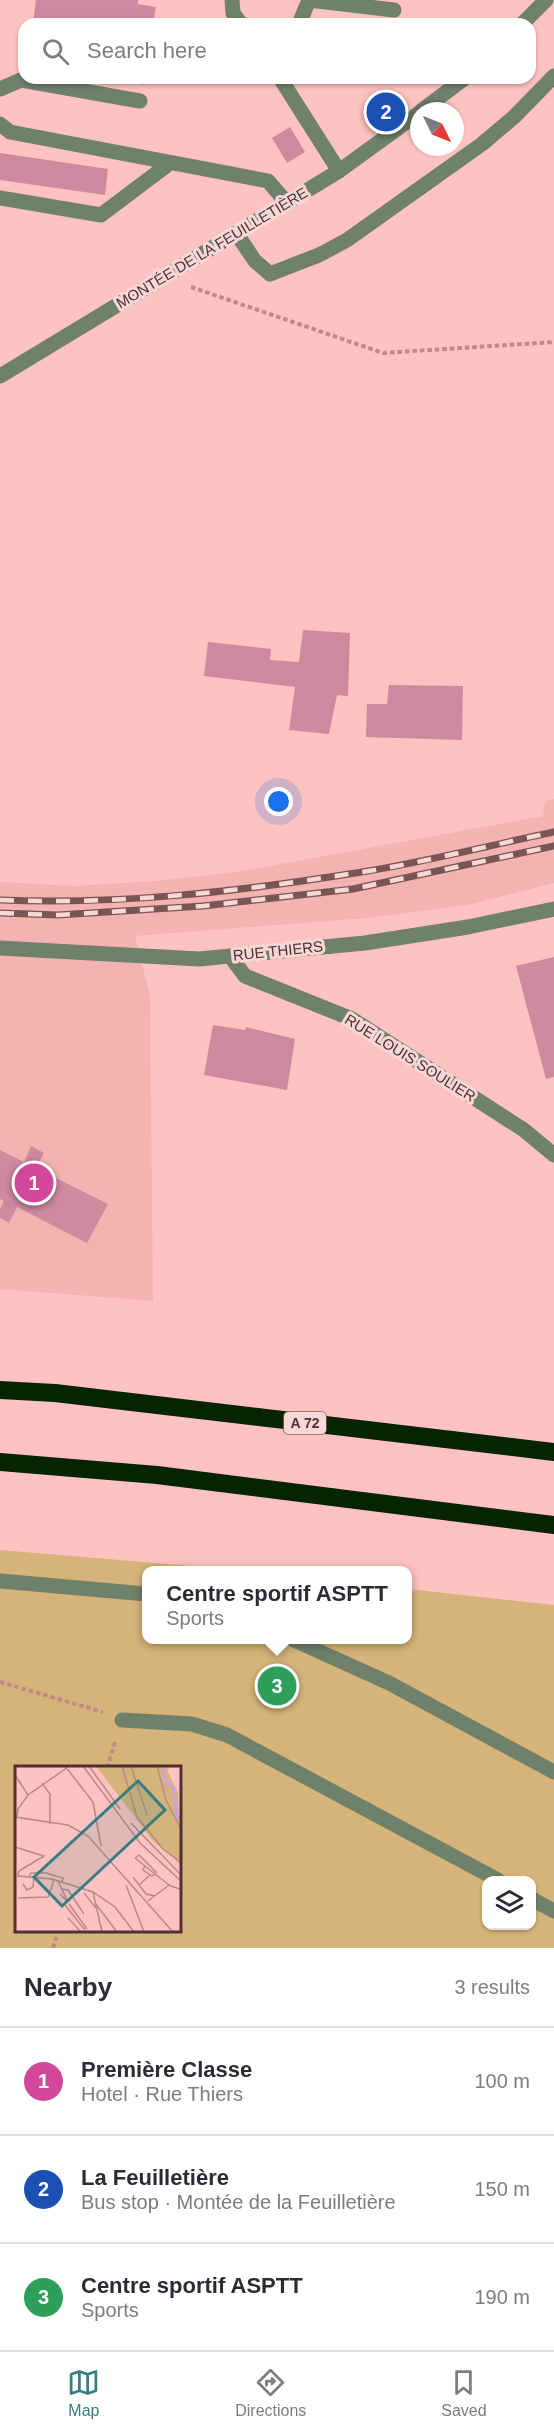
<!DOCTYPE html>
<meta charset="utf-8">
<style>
:root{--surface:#fff;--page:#f2f2f3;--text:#2b2b33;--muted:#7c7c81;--line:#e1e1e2;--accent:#357e82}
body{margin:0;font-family:Arial,sans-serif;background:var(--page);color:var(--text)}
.controls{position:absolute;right:18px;bottom:18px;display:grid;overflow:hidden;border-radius:12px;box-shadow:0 2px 4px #0004}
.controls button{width:54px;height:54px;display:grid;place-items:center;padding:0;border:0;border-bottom:2px solid var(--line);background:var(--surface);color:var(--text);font:30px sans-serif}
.compass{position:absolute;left:410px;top:102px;width:54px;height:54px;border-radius:50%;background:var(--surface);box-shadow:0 2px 4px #0004;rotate:133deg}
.you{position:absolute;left:279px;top:802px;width:21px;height:21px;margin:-15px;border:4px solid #fff;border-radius:50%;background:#1a73e8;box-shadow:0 0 0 9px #1a73e833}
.badge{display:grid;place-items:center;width:39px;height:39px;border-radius:50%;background:var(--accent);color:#fff;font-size:20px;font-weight:700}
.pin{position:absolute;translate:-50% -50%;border:3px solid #fff;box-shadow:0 2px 6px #0006}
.popup{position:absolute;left:142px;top:1566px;width:270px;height:78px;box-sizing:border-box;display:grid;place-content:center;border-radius:12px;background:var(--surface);filter:drop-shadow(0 2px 4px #0005);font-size:20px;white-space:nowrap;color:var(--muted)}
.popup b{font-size:22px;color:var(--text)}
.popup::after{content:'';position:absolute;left:50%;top:100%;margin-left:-12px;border:12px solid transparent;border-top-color:var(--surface)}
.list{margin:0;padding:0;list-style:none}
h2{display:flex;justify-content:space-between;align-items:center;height:78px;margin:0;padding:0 24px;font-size:26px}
h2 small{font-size:20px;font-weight:400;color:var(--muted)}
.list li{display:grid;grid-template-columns:39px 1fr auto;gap:18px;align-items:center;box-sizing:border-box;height:108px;padding:0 24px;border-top:2px solid var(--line)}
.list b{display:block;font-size:22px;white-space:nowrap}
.list p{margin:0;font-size:20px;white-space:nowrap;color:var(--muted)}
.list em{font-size:20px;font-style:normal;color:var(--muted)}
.icon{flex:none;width:33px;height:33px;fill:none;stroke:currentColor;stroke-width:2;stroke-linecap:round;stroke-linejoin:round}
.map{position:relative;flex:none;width:554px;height:1948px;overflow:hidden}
.search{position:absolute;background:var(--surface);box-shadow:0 2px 4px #0004;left:18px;right:18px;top:18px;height:66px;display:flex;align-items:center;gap:15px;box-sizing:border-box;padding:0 21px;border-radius:18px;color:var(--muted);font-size:22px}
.sheet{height:402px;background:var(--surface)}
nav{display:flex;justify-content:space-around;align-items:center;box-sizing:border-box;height:84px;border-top:2px solid var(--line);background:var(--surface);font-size:16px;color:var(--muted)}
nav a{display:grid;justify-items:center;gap:3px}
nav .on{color:var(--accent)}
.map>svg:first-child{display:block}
.built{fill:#f3b3b1}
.green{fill:#d6b479;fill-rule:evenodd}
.building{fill:#cd8a9e}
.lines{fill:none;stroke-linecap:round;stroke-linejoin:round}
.path{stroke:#bb8a89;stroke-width:4;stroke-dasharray:4.5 3;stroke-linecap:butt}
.minor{stroke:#6f806b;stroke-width:15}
.highway{stroke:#072402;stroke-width:18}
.rail-casing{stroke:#7a5554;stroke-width:7}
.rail{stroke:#f7d8d7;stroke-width:4.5;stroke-dasharray:14;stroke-linecap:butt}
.labels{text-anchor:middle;stroke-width:6;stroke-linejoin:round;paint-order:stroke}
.shield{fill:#f7d8d7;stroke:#816362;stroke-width:1.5}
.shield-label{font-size:14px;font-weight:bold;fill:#4e3130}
.street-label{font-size:15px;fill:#4e3130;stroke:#f7d8d7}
.inset-river{fill:none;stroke:#d3a0de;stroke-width:3}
.inset-road{fill:none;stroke:#b88887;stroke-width:1.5}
.view{fill:#357e82;fill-opacity:0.15;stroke:#357e82;stroke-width:3}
.inset-edge{fill:none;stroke:#4e3130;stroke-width:3}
</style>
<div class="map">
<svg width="554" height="1948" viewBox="0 0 554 1948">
<rect width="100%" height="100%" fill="#fec2c1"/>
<path class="built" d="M554 799V883L550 884 468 905 367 918 135 936 150 996 153 1301 0 1289V882L73 886 156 881 237 872 543 816 545 801Z"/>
<path class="green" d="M0 1550 239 1570H146V1640H407L408 1589 554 1605V1948H0ZM16 1768H180V1932H16ZM486 1880H532V1926H486Z"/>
<path class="building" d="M36 0H138V4L156 7 153 24H33Z
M111 78H145L144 85Z
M290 127 305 152 287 163 272 138Z
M0 153 108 169 105 195 0 180Z
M303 630 350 633 348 696 337 695 329 734 289 730 295 687 204 676 208 642 271 649 270 660 299 662Z
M389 685 463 686 462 740 366 737 367 704H387Z
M554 957V1077L546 1079 516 966Z
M213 1025 245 1030 246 1027 295 1039 287 1090 204 1075Z
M31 1146 44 1153 36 1168 108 1204 87 1243 17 1207 9 1223 0 1218V1209L4 1201 0 1199V1150L24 1162Z"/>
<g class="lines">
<path class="path" d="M191 287 383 353 554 342
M0 1682 103 1712
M107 1768 115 1742
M53 1948 58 1932"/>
<path class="minor" d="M232 0 233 13 241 24
M299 24 309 0 394 10
M522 24 546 0
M280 78 339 171
M0 89 21 80 140 101
M421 111 465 78
M0 124 10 132 268 181 287 203
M0 198 101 215 170 163
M236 233 255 261 270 274 319 255 347 240 482 144 515 116 554 76
M0 376 339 171 419 113
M0 948 199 959 365 943 468 927 554 909
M230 956 245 976 352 1019 524 1130 554 1155
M0 1581 146 1594
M294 1640 389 1683 554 1772
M122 1720 192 1724 227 1735 498 1880
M532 1899 554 1911"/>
<path class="highway" d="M0 1390 55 1393 554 1452
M0 1462 157 1475 554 1525"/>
<defs>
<path id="rail" d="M0 900C116 905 234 892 349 874 418 864 486 846 554 832
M0 913 58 915 203 906 353 889 554 846"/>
</defs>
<use href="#rail" class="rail-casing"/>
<use href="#rail" class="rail"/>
</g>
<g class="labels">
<rect class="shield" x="284" y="1412" width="42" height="22" rx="4.5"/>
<g class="shield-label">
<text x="305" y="1428">A 72</text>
</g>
<g class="street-label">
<text transform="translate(212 248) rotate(-31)" y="5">MONTÉE DE LA FEUILLETIÈRE</text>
<text transform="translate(278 951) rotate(-6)" y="5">RUE THIERS</text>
<text transform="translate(410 1058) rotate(32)" y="5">RUE LOUIS SOULIER</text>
</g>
</g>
<g transform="translate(15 1766)">
<rect width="166" height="166" fill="#fec2c1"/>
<path d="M81 0H157L152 4 163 27 166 99 137 74Z" fill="#d6b479"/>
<path class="inset-river" d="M147 0 151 16 159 22 162 51 167 54"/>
<path class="inset-road" d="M50 0 78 36 86 80M68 0 125 77 167 116M74 0 105 43M107 0 122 51 148 83 167 97M116 0 132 49M142 0 151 34 167 65M0 9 13 29M27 17 35 28V58M0 51 53 59 73 70 158 166M2 51 3 43 13 29 53 1M116 57 167 110M0 81 29 90 4 105 3 110 37 113 78 126 100 141 119 166M120 92 154 119M120 92 124 89 142 107M130 100 128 104 137 110 141 108M14 111 16 107H31L48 112 47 116M118 111 124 119 135 109M43 115 53 136 45 128M8 118 12 124 18 121 19 111M111 119 129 166M124 119 131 128 140 130M47 123 53 124 69 148M78 126 87 166M69 127 81 142M3 132 33 131 39 114M133 135 154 119 167 124M80 137 102 166M54 138 72 163M50 139 70 164M53 152 66 166"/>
<path class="view" d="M123 15 150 44 47 140 19 111Z"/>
<rect width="166" height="166" class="inset-edge"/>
</g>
</svg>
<div class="controls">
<button><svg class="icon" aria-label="layers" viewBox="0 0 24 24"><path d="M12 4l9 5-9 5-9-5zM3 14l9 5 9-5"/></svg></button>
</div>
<svg class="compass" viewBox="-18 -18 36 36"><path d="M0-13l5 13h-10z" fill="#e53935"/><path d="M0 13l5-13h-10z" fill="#7c7c81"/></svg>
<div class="you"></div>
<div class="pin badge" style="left:34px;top:1183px;background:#d1479c">1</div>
<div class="pin badge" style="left:386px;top:112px;background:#1a4fb4">2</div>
<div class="pin badge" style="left:277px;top:1686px;background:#2e9e5b">3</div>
<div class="popup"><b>Centre sportif ASPTT</b>Sports</div>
<div class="search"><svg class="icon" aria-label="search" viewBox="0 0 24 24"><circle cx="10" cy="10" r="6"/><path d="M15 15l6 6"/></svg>Search here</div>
</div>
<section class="sheet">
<h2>Nearby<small>3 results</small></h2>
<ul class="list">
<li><span class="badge" style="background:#d1479c">1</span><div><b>Première Classe</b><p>Hotel · Rue Thiers</p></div><em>100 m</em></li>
<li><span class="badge" style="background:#1a4fb4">2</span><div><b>La Feuilletière</b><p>Bus stop · Montée de la Feuilletière</p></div><em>150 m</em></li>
<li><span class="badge" style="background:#2e9e5b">3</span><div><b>Centre sportif ASPTT</b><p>Sports</p></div><em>190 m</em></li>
</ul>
</section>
<nav>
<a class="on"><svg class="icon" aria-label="map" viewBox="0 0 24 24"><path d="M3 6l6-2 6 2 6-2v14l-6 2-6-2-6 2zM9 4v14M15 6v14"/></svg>Map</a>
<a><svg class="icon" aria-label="directions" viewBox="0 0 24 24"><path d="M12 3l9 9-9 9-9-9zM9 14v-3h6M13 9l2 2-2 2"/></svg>Directions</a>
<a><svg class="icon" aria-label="saved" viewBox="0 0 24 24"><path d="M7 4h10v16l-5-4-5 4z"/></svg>Saved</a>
</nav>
